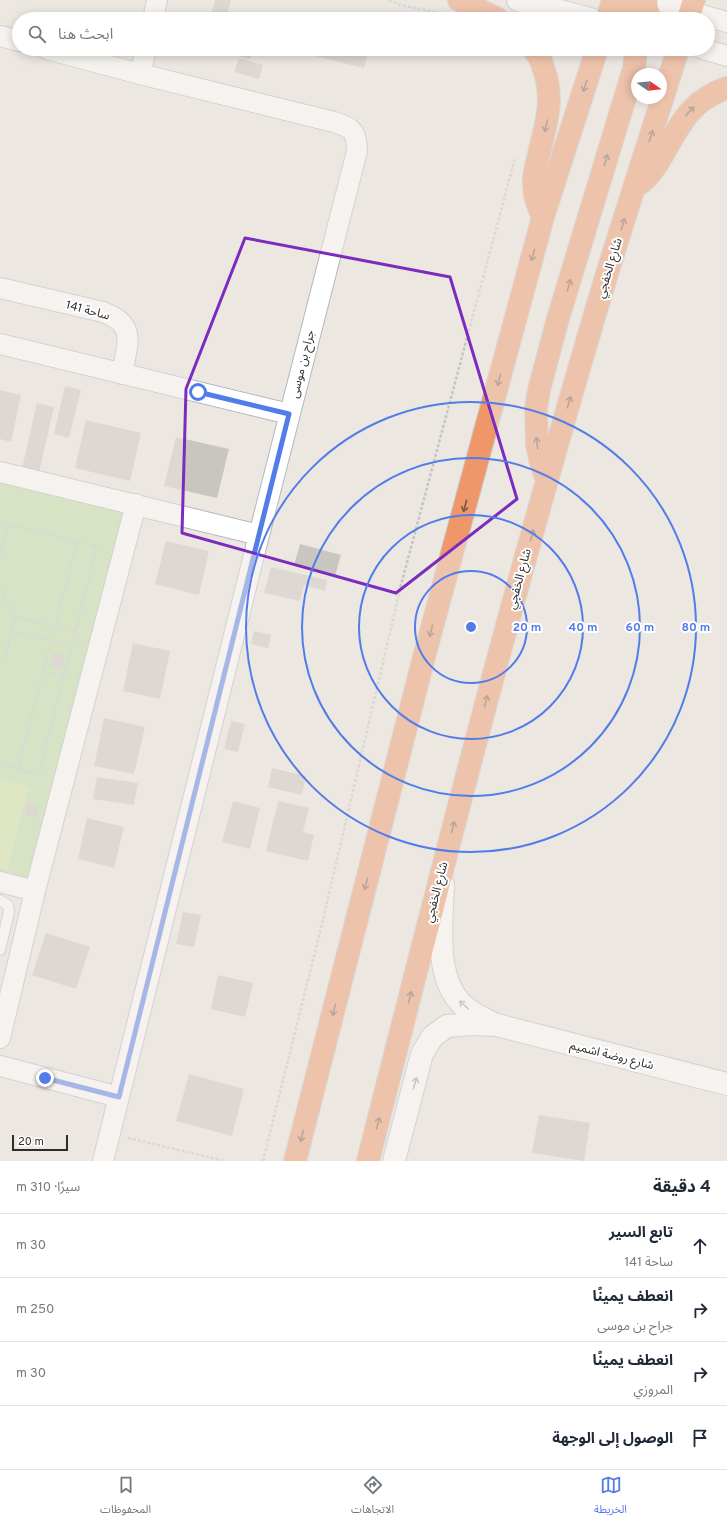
<!DOCTYPE html>
<html lang="ar">
<meta charset="utf-8">
<style>
:root{--surface:#fff;--page:#f6f6f7;--text:#1f2937;--muted:#747a83;--line:#e0e1e3;--accent:#517cea}
body{margin:0;font-family:Overpass,"Noto Sans Arabic",sans-serif;background:var(--page);color:var(--text);direction:rtl}
.compass{position:absolute;left:631px;top:68px;width:36px;height:36px;border-radius:50%;background:var(--surface);box-shadow:0 2px 10px #0003;rotate:104deg}
.scale{position:absolute;left:12px;bottom:10px;width:56px;box-sizing:border-box;padding-left:4px;border:2px solid #2d2d2d;border-top:0;font-size:11px;line-height:14px;white-space:nowrap;color:#2d2d2d;-webkit-text-stroke:3px #fff;paint-order:stroke}
.stop{position:absolute;width:12px;height:12px;margin:-9px;border:3px solid #517cea;border-radius:50%;background:#fff}
.stop.end{background:#517cea;border-color:#fff;box-shadow:0 1px 4px #0008}
.list{margin:0;padding:0;list-style:none}
h2{display:flex;justify-content:space-between;align-items:center;height:52px;margin:0;padding:0 16px;font-size:17px}
h2 small{font-size:13px;font-weight:400;color:var(--muted)}
.list li{display:grid;grid-template-columns:26px 1fr auto;gap:12px;align-items:center;box-sizing:border-box;height:64px;padding:0 16px;border-top:1px solid var(--line)}
.list b{display:block;font-size:15px;white-space:nowrap}
.list p{margin:0;font-size:13px;white-space:nowrap;color:var(--muted)}
.list em{font-size:13px;font-style:normal;color:var(--muted)}
.icon{flex:none;width:22px;height:22px;fill:none;stroke:currentColor;stroke-width:2;stroke-linecap:round;stroke-linejoin:round}
.map{position:relative;flex:none;width:727px;height:1161px;overflow:hidden;direction:ltr}
.search{position:absolute;background:var(--surface);box-shadow:0 2px 10px #0003;left:12px;right:12px;top:12px;height:44px;display:flex;align-items:center;gap:10px;box-sizing:border-box;padding:0 14px;border-radius:22px;color:var(--muted);font-size:15px}
.sheet{height:308px;background:var(--surface)}
nav{display:flex;justify-content:space-around;align-items:center;box-sizing:border-box;height:56px;border-top:1px solid var(--line);background:var(--surface);font-size:11px;color:var(--muted)}
nav a{display:grid;justify-items:center;gap:2px}
nav .on{color:var(--accent)}
.map>svg:first-child{display:block}
.green{fill:#bddea3}
.pitch{fill:#cee4a0}
.building{fill:#c9c5bf}
.lines{fill:none;stroke-linecap:round;stroke-linejoin:round}
.lane-casing{stroke:#b4b7bf;stroke-width:12}
.street-casing{stroke:#b4b7bf;stroke-width:22}
.secondary-casing{stroke:#b4b7bf;stroke-width:24}
.highway-casing{stroke:#c4c4c4;stroke-width:24}
.path{stroke:#c4c4c4;stroke-width:2.5;stroke-dasharray:3 2;stroke-linecap:butt}
.lane{stroke:#fff;stroke-width:10}
.street{stroke:#fff;stroke-width:20}
.secondary{stroke:#fff;stroke-width:22}
.highway{stroke:#f09769;stroke-width:22}
.oneway{stroke:#7b5745}
.oneway2{stroke:#a0a0a0}
.route{stroke:#517cea;stroke-width:5}
.marked{fill:none;stroke:#7b2cbf;stroke-width:3;stroke-linejoin:round}
.ring{fill:none;stroke:#517cea;stroke-width:2}
.labels{text-anchor:middle;stroke-width:4;stroke-linejoin:round;paint-order:stroke}
.street-label{font-size:12px;fill:#2d2d2d;stroke:#fff}
.centre{fill:#517cea;stroke:#fff;stroke-width:2}
.ring-label{font-size:12px;text-anchor:middle;font-weight:bold;fill:#517cea;stroke:#fff;stroke-width:4;stroke-linejoin:round;paint-order:stroke}
</style>
<div class="map">
<svg width="727" height="1161" viewBox="0 0 727 1161">
<rect width="100%" height="100%" fill="#ede7e1"/>
<path class="green" d="M0 480 125 510 32 882 0 874Z"/>
<path class="pitch" d="M0 779 29 787 7 870 0 868Z"/>
<path class="building" d="M215 0H231L226 19H210Z
M212 49H252L250 59Z
M316 49H369L364 68 314 56Z
M239 58 263 65 259 79 234 72Z
M65 386 81 390 69 438 54 434Z
M0 390 21 395 11 442 0 439Z
M37 403 54 407 38 477 21 473Z
M86 420 141 433 130 481 75 468Z
M176 437 229 449 217 498 164 486Z
M166 541 209 551 199 595 155 584Z
M300 544 341 555 335 576 294 565Z
M271 567 327 580 325 591 304 585 300 601 264 593Z
M254 631 271 635 268 648 251 644Z
M133 643 170 651 160 699 123 691Z
M53 653 65 656 61 670 49 666Z
M104 718 145 727 134 774 94 766Z
M231 721 245 724 238 752 224 749Z
M272 768 306 776 302 795 268 787Z
M97 777 138 783 134 805 93 799Z
M233 801 260 808 250 849 222 842Z
M278 801 309 808 303 832 314 835 308 861 266 851Z
M28 802 39 805 36 818 25 815Z
M87 818 124 827 114 868 78 859Z
M183 912 201 915 194 947 176 944Z
M46 933 90 947 76 989 32 975Z
M218 975 253 983 245 1017 211 1009Z
M189 1074 244 1089 232 1136 176 1121Z
M539 1115 590 1123 584 1161 532 1153Z"/>
<g class="lines">
<defs>
<path id="lane" d="M0 900 8 905 9 912 0 950"/>
<path id="street" d="M690 12 727 22
M153 19 157 0
M0 36 19 41
M47 49 140 74 334 122C352 127 357 132 357 151L259 535 103 1161
M703 49 727 56
M140 74 146 49
M0 288 103 312C138 325 127 344 122 374
M0 344 289 414
M0 472 259 535
M0 882 35 891
M0 1038 35 891 136 504
M0 1066 119 1097"/>
<path id="secondary" d="M518 0 590 19
M646 0 690 12
M443 885C442 922 433 980 465 1007 473 1014 484 1019 494 1024
M394 1161 422 1054 432 1037 447 1026 472 1024 497 1025 727 1084"/>
<path id="highway" d="M459 0 498 19
M623 0 633 19
M646 0 647 10 651 19
M607 19 613 0
M688 19 694 0
M533 49C540 56 541 61 544 70 555 101 545 127 538 158 536 166 533 176 534 185 534 196 538 207 543 217
M638 185C651 176 658 163 666 149 682 120 694 99 727 88
M547 480 541 463 537 445 536 408 539 390 557 322 634 68 636 49
M295 1161 424 657 543 217 597 49
M368 1161C438 884 509 606 590 331 617 237 649 143 678 49"/>
</defs>
<use href="#lane" class="lane-casing"/>
<use href="#street" class="street-casing"/>
<use href="#secondary" class="secondary-casing"/>
<use href="#highway" class="highway-casing"/>
<path class="path" d="M389 0 401 5 444 14
M0 522 97 546 39 773
M0 557 9 525
M0 589 14 616 5 661 0 664
M14 616 83 634
M12 631 80 648
M44 672 64 677
M0 764 46 776
M18 768 77 542
M128 1138 225 1161
M263 1161 322 924 401 585 515 158"/>
<use href="#lane" class="lane"/>
<use href="#street" class="street"/>
<use href="#secondary" class="secondary"/>
<use href="#highway" class="highway"/>
</g>
<defs><path id="oneway-shaft" d="M-6 0H5M1.5-3L5.5 0L1.5 3" fill="none" stroke-width="1.6" stroke-linecap="round" stroke-linejoin="round"/></defs>
<g class="oneway">
<use href="#oneway-shaft" transform="translate(585 86) rotate(108)"/>
<use href="#oneway-shaft" transform="translate(690 111) rotate(-47)"/>
<use href="#oneway-shaft" transform="translate(546 126) rotate(103)"/>
<use href="#oneway-shaft" transform="translate(651 136) rotate(-72)"/>
<use href="#oneway-shaft" transform="translate(606 160) rotate(-73)"/>
<use href="#oneway-shaft" transform="translate(623 224) rotate(-73)"/>
<use href="#oneway-shaft" transform="translate(533 255) rotate(105)"/>
<use href="#oneway-shaft" transform="translate(569 285) rotate(-73)"/>
<use href="#oneway-shaft" transform="translate(499 380) rotate(105)"/>
<use href="#oneway-shaft" transform="translate(569 402) rotate(-74)"/>
<use href="#oneway-shaft" transform="translate(537 443) rotate(-97)"/>
<use href="#oneway-shaft" transform="translate(465 506) rotate(105)"/>
<use href="#oneway-shaft" transform="translate(532 535) rotate(-75)"/>
<use href="#oneway-shaft" transform="translate(431 631) rotate(105)"/>
<use href="#oneway-shaft" transform="translate(486 701) rotate(-75)"/>
<use href="#oneway-shaft" transform="translate(453 827) rotate(-75)"/>
<use href="#oneway-shaft" transform="translate(366 884) rotate(105)"/>
<use href="#oneway-shaft" transform="translate(410 997) rotate(-76)"/>
<use href="#oneway-shaft" transform="translate(334 1010) rotate(104)"/>
<use href="#oneway-shaft" transform="translate(378 1123) rotate(-76)"/>
<use href="#oneway-shaft" transform="translate(302 1136) rotate(104)"/>
</g>
<g class="oneway2">
<use href="#oneway-shaft" transform="translate(464 1005) rotate(-138)"/>
<use href="#oneway-shaft" transform="translate(415 1083) rotate(-75)"/>
</g>
<g class="lines">
<path class="route" d="M45 1078 119 1097 289 414 198 392"/>
</g>
<path d="M0 0H727V1161H0ZM245 238 450 277 517 499 396 593 182 533 186 389Z" fill="#ede7e1" fill-opacity=".55" fill-rule="evenodd"/>
<path class="marked" d="M245 238 450 277 517 499 396 593 182 533 186 389Z"/>
<g class="ring">
<circle cx="471" cy="627" r="56"/>
<circle cx="471" cy="627" r="112"/>
<circle cx="471" cy="627" r="169"/>
<circle cx="471" cy="627" r="225"/>
</g>
<g class="labels">
<g class="street-label">
<text transform="translate(609 268) rotate(-73)" y="4">شارع الخفجي</text>
<text transform="translate(88 310) rotate(15)" y="4">ساحة 141</text>
<text transform="translate(302 364) rotate(-76)" y="4">جراح بن موسى</text>
<text transform="translate(519 579) rotate(-75)" y="4">شارع الخفجي</text>
<text transform="translate(436 892) rotate(-76)" y="4">شارع الخفجي</text>
<text transform="translate(612 1055) rotate(14)" y="4">شارع روضة اشميم</text>
</g>
</g>
<circle cx="471" cy="627" r="6" class="centre"/>
<g class="ring-label">
<text x="527" y="631">20 m</text>
<text x="583" y="631">40 m</text>
<text x="640" y="631">60 m</text>
<text x="696" y="631">80 m</text>
</g>
</svg>
<svg class="compass" viewBox="-18 -18 36 36"><path d="M0-13l5 13h-10z" fill="#e53935"/><path d="M0 13l5-13h-10z" fill="#747a83"/></svg>
<div class="scale">20 m</div>
<div class="stop" style="left:198px;top:392px"></div>
<div class="stop end" style="left:45px;top:1078px"></div>
<div class="search"><svg class="icon" aria-label="search" viewBox="0 0 24 24"><circle cx="10" cy="10" r="6"/><path d="M15 15l6 6"/></svg>ابحث هنا</div>
</div>
<section class="sheet">
<h2>4 دقيقة<small>سيرًا · 310 m</small></h2>
<ul class="list">
<li><svg class="icon" aria-label="ahead" viewBox="0 0 24 24"><path d="M12 20V5M6 11l6-6 6 6"/></svg><div><b>تابع السير</b><p>ساحة 141</p></div><em>30 m</em></li>
<li><svg class="icon" aria-label="right" viewBox="0 0 24 24"><path d="M7 20v-9h11M14 6l5 5-5 5"/></svg><div><b>انعطف يمينًا</b><p>جراح بن موسى</p></div><em>250 m</em></li>
<li><svg class="icon" aria-label="right" viewBox="0 0 24 24"><path d="M7 20v-9h11M14 6l5 5-5 5"/></svg><div><b>انعطف يمينًا</b><p>المروزي</p></div><em>30 m</em></li>
<li><svg class="icon" aria-label="arrive" viewBox="0 0 24 24"><path d="M6 21V4h12l-3 4 3 4H6"/></svg><div><b>الوصول إلى الوجهة</b></div></li>
</ul>
</section>
<nav>
<a class="on"><svg class="icon" aria-label="map" viewBox="0 0 24 24"><path d="M3 6l6-2 6 2 6-2v14l-6 2-6-2-6 2zM9 4v14M15 6v14"/></svg>الخريطة</a>
<a><svg class="icon" aria-label="directions" viewBox="0 0 24 24"><path d="M12 3l9 9-9 9-9-9zM9 14v-3h6M13 9l2 2-2 2"/></svg>الاتجاهات</a>
<a><svg class="icon" aria-label="saved" viewBox="0 0 24 24"><path d="M7 4h10v16l-5-4-5 4z"/></svg>المحفوظات</a>
</nav>
